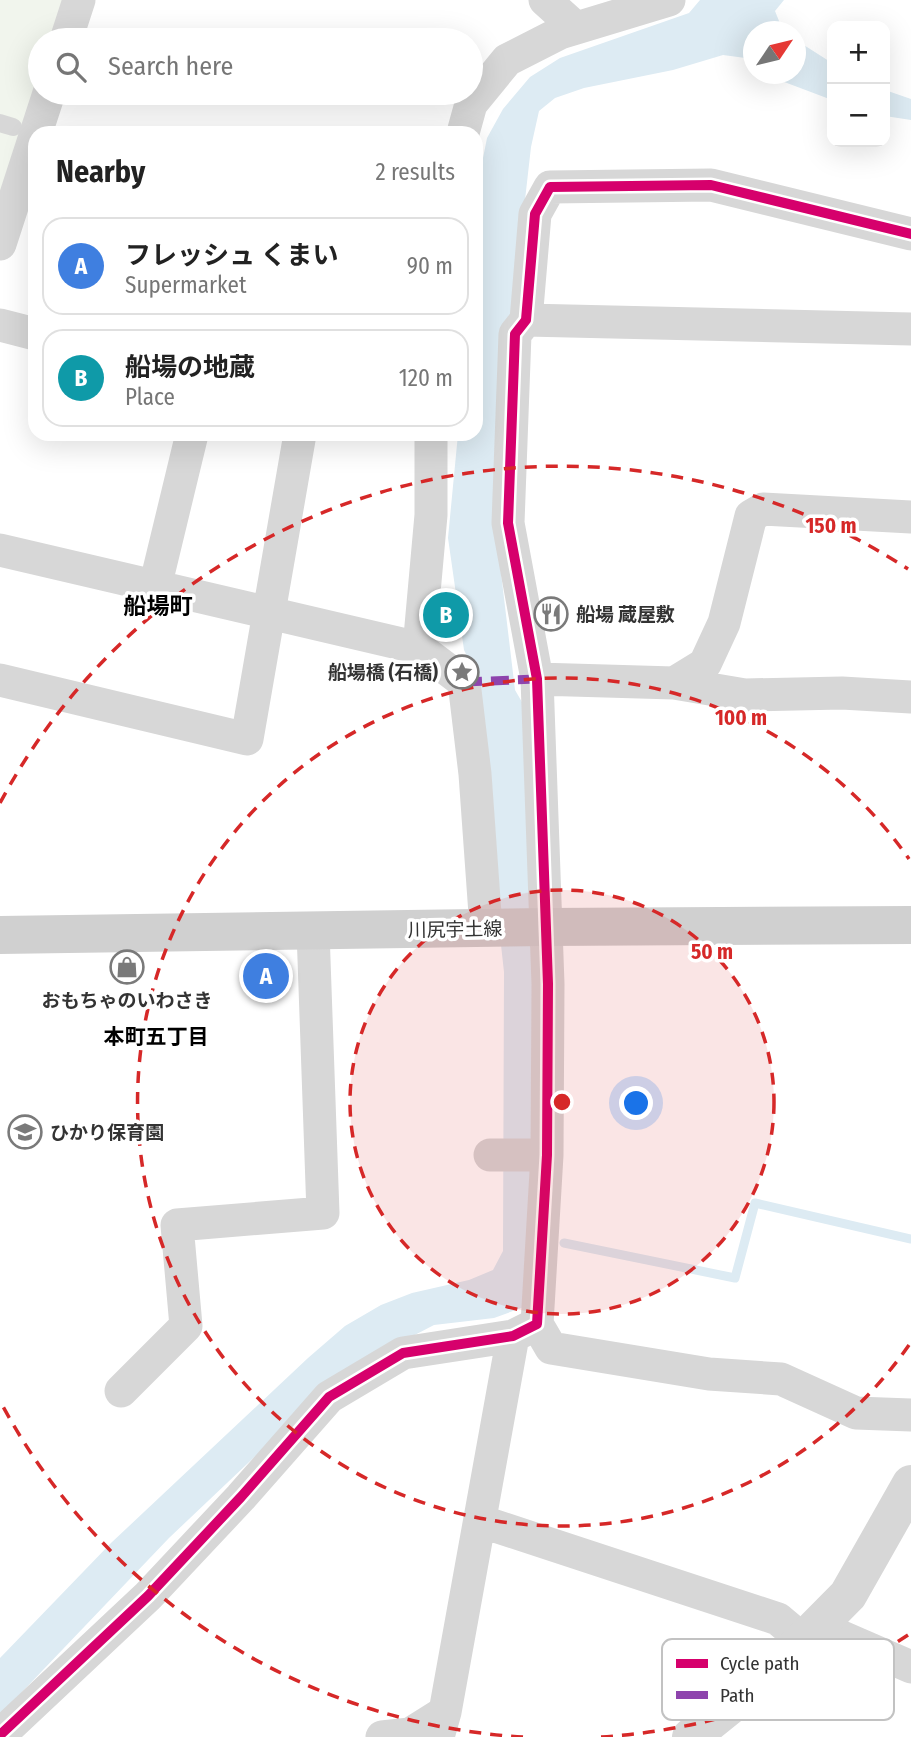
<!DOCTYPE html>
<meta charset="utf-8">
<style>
:root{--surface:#fff;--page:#f6f6f6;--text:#222;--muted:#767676;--line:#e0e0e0;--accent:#7a7a7a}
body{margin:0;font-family:"Fira Sans Condensed","Noto Sans JP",sans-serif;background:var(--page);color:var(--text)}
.controls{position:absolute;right:21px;top:21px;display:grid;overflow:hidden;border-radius:14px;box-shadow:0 7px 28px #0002}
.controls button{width:63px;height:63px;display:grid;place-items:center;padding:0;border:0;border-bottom:2px solid var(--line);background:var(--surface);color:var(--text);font:35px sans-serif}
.compass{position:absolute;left:743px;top:21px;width:63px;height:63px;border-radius:50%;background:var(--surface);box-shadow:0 7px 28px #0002;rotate:55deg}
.you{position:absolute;left:637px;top:1104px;width:24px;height:24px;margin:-18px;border:5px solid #fff;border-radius:50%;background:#1a73e8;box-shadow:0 0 0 10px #1a73e833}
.badge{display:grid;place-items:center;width:46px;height:46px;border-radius:50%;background:var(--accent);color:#fff;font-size:23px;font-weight:700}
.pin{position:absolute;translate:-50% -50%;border:4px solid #fff;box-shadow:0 2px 7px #0006}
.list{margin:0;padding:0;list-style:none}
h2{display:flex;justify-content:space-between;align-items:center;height:91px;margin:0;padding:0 28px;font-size:30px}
h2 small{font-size:23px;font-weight:400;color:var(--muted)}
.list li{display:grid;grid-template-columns:46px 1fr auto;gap:21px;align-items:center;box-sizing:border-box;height:98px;margin:0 14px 14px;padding:0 14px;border:2px solid var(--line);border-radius:21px}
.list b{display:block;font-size:26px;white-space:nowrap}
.list p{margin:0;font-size:23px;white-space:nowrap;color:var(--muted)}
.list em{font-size:23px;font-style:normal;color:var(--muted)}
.icon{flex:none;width:38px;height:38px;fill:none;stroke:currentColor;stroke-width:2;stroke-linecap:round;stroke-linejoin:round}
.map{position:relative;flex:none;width:911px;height:1737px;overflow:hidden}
.search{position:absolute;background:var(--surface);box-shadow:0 7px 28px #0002;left:28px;top:28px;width:455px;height:77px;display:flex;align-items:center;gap:18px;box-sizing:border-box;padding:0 24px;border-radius:38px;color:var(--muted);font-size:26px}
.panel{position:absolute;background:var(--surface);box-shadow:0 7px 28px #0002;left:28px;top:126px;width:455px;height:315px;border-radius:21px}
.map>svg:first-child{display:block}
.green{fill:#f1f5ed}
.water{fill:#ddebf3}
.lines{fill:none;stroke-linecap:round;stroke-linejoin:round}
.stream{stroke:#ddebf3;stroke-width:9}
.service{stroke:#d7d7d7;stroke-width:18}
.minor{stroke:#d7d7d7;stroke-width:33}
.tertiary{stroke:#d7d7d7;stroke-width:38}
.secondary{stroke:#d0d0d0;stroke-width:38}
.quiet{stroke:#8e44ad;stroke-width:9;stroke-dasharray:18 9;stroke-linecap:butt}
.cycleway-casing{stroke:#fff;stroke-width:15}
.cycleway{stroke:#d6006c;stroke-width:10}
.ring{fill:none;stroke:#d62828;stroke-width:3.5;stroke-dasharray:12 9}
.labels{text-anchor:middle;stroke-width:7;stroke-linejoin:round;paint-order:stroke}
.poi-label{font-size:19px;font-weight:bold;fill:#333;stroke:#fff;text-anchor:start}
.street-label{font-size:19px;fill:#333;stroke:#fff}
.neighbourhood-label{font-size:21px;font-weight:bold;fill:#000;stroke:#fff}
.quarter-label{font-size:23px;font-weight:bold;fill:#000;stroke:#fff}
.key{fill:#fff;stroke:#c2c2c2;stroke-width:2}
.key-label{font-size:19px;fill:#333}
.centre{fill:#d62828;stroke:#fff;stroke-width:3.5}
.ring-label{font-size:21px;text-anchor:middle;font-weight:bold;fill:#d62828;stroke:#fff;stroke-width:7;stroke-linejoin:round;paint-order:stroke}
</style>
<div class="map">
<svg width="911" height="1737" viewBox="0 0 911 1737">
<rect width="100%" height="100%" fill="#fff"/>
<path class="green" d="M0 0H67L54 40H40V81L0 203Z"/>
<path class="water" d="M700 0H784L775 11 783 31 754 32 753 59 723 55 673 70 584 88 555 98 539 111 531 147 503 394 498 548 515 690 526 709 536 1148 524 1307 494 1318 434 1325 382 1352 264 1448 169 1538 0 1715V1658L111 1543 308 1358 345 1326 381 1305 412 1293 469 1280 493 1270 503 1251 504 972 496 900 479 694 472 666 464 650 448 538 458 434H476V217L480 173 487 138 503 109 530 77 560 58 689 13Z
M796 40 832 63V100L779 80 771 74H796Z
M885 90 911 99V120L885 116Z"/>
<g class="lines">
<path class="stream" d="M564 1243 735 1278 755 1203 911 1239"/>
<path class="service" d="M0 123 13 127"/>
<path class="minor" d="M545 0 576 28
M66 40 79 0
M36 133 49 93
M463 133 471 104 507 60 560 33 669 0
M0 244 35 136
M526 320 911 329
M0 325 35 334
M0 550 419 648 464 682 475 774 486 928
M155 587 192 434
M419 648 431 515V434
M537 679 674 683 745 695 842 693 911 697
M0 680 247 739 300 434
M674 683 705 664 724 623 751 516 763 509 911 517
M490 1155H547
M537 1324 551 1348 709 1374 781 1379 856 1413 911 1415
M121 1391 186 1326 177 1225 323 1213 313 931
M480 1521 778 1619 803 1640
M817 1626 911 1667
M0 1735 148 1596 241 1497 329 1397 403 1353 513 1336 537 1324 547 1155 548 984 537 679 508 523 515 334 526 320 535 214 550 187 711 185 911 234
M382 1737 410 1734 445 1712
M438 1737 445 1712 513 1336"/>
<path class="tertiary" d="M691 1737 774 1670 848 1595 911 1484"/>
<path class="secondary" d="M0 935 547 927 911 925"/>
<path class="quiet" d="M464 682 537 679"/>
<defs>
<path id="cycleway" d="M0 1735 148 1596 241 1497 329 1397 403 1353 513 1336 537 1324 547 1155 548 984 537 679 508 523 515 334 526 320 535 214 550 187 711 185 911 234"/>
</defs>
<use href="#cycleway" class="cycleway-casing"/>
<use href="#cycleway" class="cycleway"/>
</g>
<circle cx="562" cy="1102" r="212" fill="#d62828" fill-opacity=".12"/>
<g class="ring">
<circle cx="562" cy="1102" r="212"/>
<path d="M909 1345A424 424 0 1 1 909 859"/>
<path d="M908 1635A636 636 0 0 1 601 1737M523 1737A636 636 0 0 1 0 1401M0 803A636 636 0 0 1 908 569"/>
</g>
<defs>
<symbol id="restaurant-ring" viewBox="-11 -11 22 22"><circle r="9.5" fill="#fff" stroke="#7a7a7a" stroke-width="1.5"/><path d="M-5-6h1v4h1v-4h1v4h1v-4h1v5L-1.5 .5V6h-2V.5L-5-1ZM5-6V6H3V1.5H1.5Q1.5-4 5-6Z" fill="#7a7a7a"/></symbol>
<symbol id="sight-ring" viewBox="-11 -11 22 22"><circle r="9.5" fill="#fff" stroke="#7a7a7a" stroke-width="1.5"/><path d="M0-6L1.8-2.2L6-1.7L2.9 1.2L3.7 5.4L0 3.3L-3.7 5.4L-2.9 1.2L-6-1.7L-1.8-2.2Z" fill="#7a7a7a"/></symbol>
<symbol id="shop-ring" viewBox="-11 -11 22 22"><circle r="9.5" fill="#fff" stroke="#7a7a7a" stroke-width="1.5"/><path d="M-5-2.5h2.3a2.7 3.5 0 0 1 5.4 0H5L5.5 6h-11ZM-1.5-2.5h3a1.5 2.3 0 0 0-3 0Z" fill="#7a7a7a"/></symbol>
<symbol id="school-ring" viewBox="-11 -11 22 22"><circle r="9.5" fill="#fff" stroke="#7a7a7a" stroke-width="1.5"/><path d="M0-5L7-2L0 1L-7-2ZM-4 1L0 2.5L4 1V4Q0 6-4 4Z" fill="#7a7a7a"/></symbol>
</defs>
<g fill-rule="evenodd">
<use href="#restaurant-ring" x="532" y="595" width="38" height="38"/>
<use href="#sight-ring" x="443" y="653" width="38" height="38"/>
<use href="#shop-ring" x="108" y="948" width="38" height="38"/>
<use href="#school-ring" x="6" y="1113" width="38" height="38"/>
</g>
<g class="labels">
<g class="poi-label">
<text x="576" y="621">船場 蔵屋敷</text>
<text x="438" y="679" text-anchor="end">船場橋 (石橋)</text>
<text x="127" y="1007" text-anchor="middle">おもちゃのいわさき</text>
<text x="50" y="1139">ひかり保育園</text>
</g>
<g class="street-label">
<text transform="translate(455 929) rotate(-1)" y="7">川尻宇土線</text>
</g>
<g class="neighbourhood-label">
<text x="156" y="1044">本町五丁目</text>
</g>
<g class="quarter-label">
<text x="158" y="614">船場町</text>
</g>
</g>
<rect x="662" y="1639" width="232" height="81" rx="10" class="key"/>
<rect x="676" y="1659" width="32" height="9" fill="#d6006c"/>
<rect x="676" y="1691" width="32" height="8" fill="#8e44ad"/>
<g class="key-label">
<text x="720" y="1670">Cycle path</text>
<text x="720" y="1702">Path</text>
</g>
<circle cx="562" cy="1102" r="10" class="centre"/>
<g class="ring-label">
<text x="831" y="533">150 m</text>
<text x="741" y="725">100 m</text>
<text x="712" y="959">50 m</text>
</g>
</svg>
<div class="controls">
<button>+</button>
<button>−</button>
</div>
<svg class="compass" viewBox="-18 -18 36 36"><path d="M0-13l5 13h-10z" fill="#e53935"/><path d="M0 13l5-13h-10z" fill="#767676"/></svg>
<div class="you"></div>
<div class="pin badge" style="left:266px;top:976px;background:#3f7fe0">A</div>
<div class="pin badge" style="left:446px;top:615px;background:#0f9aa8">B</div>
<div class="search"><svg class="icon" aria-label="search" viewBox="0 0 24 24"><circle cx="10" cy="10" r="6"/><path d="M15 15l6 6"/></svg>Search here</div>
<section class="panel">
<h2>Nearby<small>2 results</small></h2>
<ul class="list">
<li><span class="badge" style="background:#3f7fe0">A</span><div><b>フレッシュ くまい</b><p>Supermarket</p></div><em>90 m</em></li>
<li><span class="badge" style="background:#0f9aa8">B</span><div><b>船場の地蔵</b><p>Place</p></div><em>120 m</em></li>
</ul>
</section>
</div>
